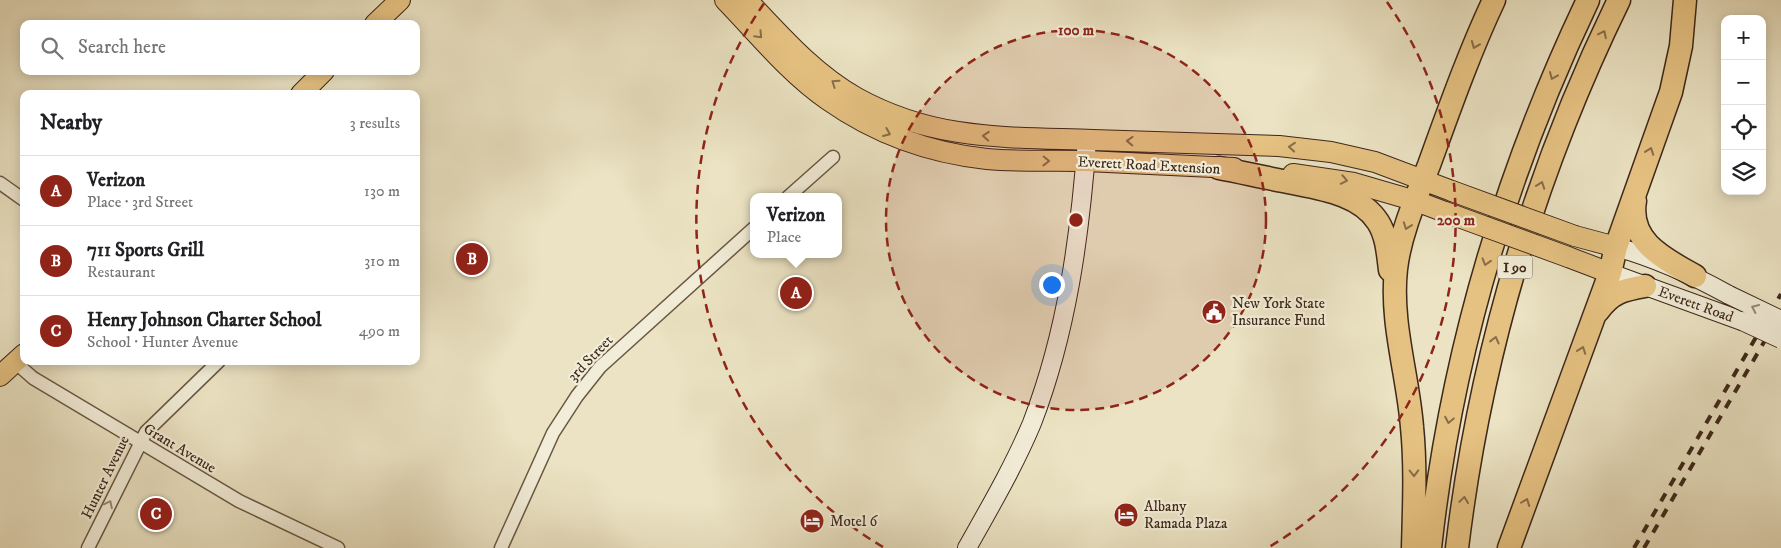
<!DOCTYPE html>
<meta charset="utf-8">
<style>
:root{--surface:#fff;--page:#f2f2f2;--text:#202124;--muted:#757577;--line:#e0e0e0;--accent:#8f2418}
body{margin:0;font-family:"IM FELL DW Pica",serif;background:var(--page);color:var(--text)}
.controls{position:absolute;right:15px;top:15px;display:grid;overflow:hidden;border-radius:10px;box-shadow:0 2px 12px #0003}
.controls button{width:45px;height:45px;display:grid;place-items:center;padding:0;border:0;border-bottom:1px solid var(--line);background:var(--surface);color:var(--text);font:25px sans-serif}
.you{position:absolute;left:1051px;top:284px;width:18px;height:18px;margin:-12px;border:4px solid #fff;border-radius:50%;background:#1a73e8;box-shadow:0 0 0 8px #1a73e833}
.badge{display:grid;place-items:center;width:32px;height:32px;border-radius:50%;background:var(--accent);color:#fff;font-size:16px;font-weight:700}
.pin{position:absolute;translate:-50% -50%;border:2px solid #fff;box-shadow:0 1px 5px #0006}
.popup{position:absolute;left:750px;top:193px;width:92px;height:65px;box-sizing:border-box;display:grid;place-content:center;border-radius:10px;background:var(--surface);filter:drop-shadow(0 1px 4px #0005);font-size:16px;white-space:nowrap;color:var(--muted)}
.popup b{font-size:19px;color:var(--text)}
.popup::after{content:'';position:absolute;left:50%;top:100%;margin-left:-10px;border:10px solid transparent;border-top-color:var(--surface)}
.list{margin:0;padding:0;list-style:none}
h2{display:flex;justify-content:space-between;align-items:center;height:65px;margin:0;padding:0 20px;font-size:21px}
h2 small{font-size:16px;font-weight:400;color:var(--muted)}
.list li{display:grid;grid-template-columns:32px 1fr auto;gap:15px;align-items:center;box-sizing:border-box;height:70px;padding:0 20px;border-top:1px solid var(--line)}
.list b{display:block;font-size:19px;white-space:nowrap}
.list p{margin:0;font-size:16px;white-space:nowrap;color:var(--muted)}
.list em{font-size:16px;font-style:normal;color:var(--muted)}
.icon{flex:none;width:28px;height:28px;fill:none;stroke:currentColor;stroke-width:2;stroke-linecap:round;stroke-linejoin:round}
.map{position:relative;flex:none;width:1781px;height:548px;overflow:hidden}
.search{position:absolute;background:var(--surface);box-shadow:0 2px 12px #0003;left:20px;top:20px;width:400px;height:55px;display:flex;align-items:center;gap:12px;box-sizing:border-box;padding:0 18px;border-radius:10px;color:var(--muted);font-size:19px}
.panel{position:absolute;background:var(--surface);box-shadow:0 2px 12px #0003;left:20px;top:90px;width:400px;height:275px;border-radius:10px}
.map>svg:first-child{display:block}
.lines{fill:none;stroke-linecap:round;stroke-linejoin:round}
.street-casing{stroke:#685744;stroke-width:15}
.secondary-casing{stroke:#3d281a;stroke-width:20}
.primary-casing{stroke:#3d281a;stroke-width:22}
.highway-casing{stroke:#3d281a;stroke-width:25}
.street{stroke:#f2edd8;stroke-width:12}
.secondary{stroke:#f2edd8;stroke-width:18}
.primary{stroke:#e6c282;stroke-width:20}
.highway{stroke:#e6c282;stroke-width:22}
.rail{stroke:#3d281a;stroke-width:4;stroke-dasharray:9 9;stroke-linecap:butt}
.secondary-bridge-casing{stroke:#3d281a;stroke-width:20;stroke-linecap:butt}
.primary-bridge-casing{stroke:#3d281a;stroke-width:22;stroke-linecap:butt}
.secondary-bridge{stroke:#f2edd8;stroke-width:18}
.primary-bridge{stroke:#e6c282;stroke-width:20}
.oneway{stroke:#896d49}
.oneway2{stroke:#988a79}
.ring{fill:none;stroke:#8f2418;stroke-width:2.5;stroke-dasharray:9 6}
.labels{text-anchor:middle;stroke-width:4.5;stroke-linejoin:round;paint-order:stroke}
.shield{fill:#f2edd8;stroke:#736353;stroke-width:1}
.shield-label{font-size:14px;font-weight:bold;fill:#3d281a}
.street-label{font-size:15px;fill:#3d281a;stroke:#f2edd8}
.poi-label{font-size:15px;fill:#3d281a;stroke:#f2edd8;text-anchor:start}
.centre{fill:#8f2418;stroke:#f2edd8;stroke-width:2.5}
.ring-label{font-size:15px;text-anchor:middle;font-weight:bold;fill:#8f2418;stroke:#f2edd8;stroke-width:4.5;stroke-linejoin:round;paint-order:stroke}
</style>
<div class="map">
<svg width="1781" height="548" viewBox="0 0 1781 548">
<rect width="100%" height="100%" fill="#ebe3c3"/>
<filter id="stains"><feTurbulence type="fractalNoise" baseFrequency=".004" numOctaves="4"/><feColorMatrix values="0 0 0 0 .2 0 0 0 0 .09 0 0 0 0 .02 0 0 0 .5 -.17"/></filter>
<radialGradient id="worn" r=".72"><stop offset=".6" stop-color="#630" stop-opacity="0"/><stop offset="1" stop-color="#630" stop-opacity=".3"/></radialGradient>
<g class="lines">
<defs>
<path id="street" d="M0 183 24 200
M788 197 833 157
M15 362 33 378 239 501 338 548
M88 548 146 432 219 361
M501 548 553 433 577 396 600 367 754 228"/>
<path id="secondary" d="M1616 247C1656 258 1693 275 1729 295
M1610 273 1742 321
M967 548C990 507 1014 466 1032 423 1067 332 1080 236 1087 140"/>
<path id="primary" d="M725 0C758 34 789 73 828 100 875 133 930 153 987 159 1020 162 1053 160 1086 161 1135 163 1185 166 1234 168
M747 0C781 36 814 74 857 98 935 141 1007 137 1093 140 1155 142 1217 144 1279 146L1331 152 1375 162 1452 191
M375 24 400 0
M301 94 324 71
M1293 174 1354 183 1416 201 1445 212
M1575 236 1616 247
M1568 257 1610 273
M0 376 24 354"/>
<path id="highway" d="M1219 168C1240 172 1262 177 1283 181 1315 188 1359 192 1378 222 1387 236 1388 254 1390 270
M1635 201C1628 242 1665 259 1695 276
M1598 311C1612 292 1623 290 1645 286
M1413 548C1414 508 1416 467 1412 427 1408 375 1390 322 1396 269 1400 234 1416 198 1429 165 1449 110 1469 53 1494 0
M1430 548C1451 356 1505 174 1588 0
M1457 548C1480 357 1535 172 1619 0
M1509 548 1610 273 1616 247 1671 92 1681 46 1685 0"/>
</defs>
<use href="#street" class="street-casing"/>
<use href="#secondary" class="secondary-casing"/>
<use href="#primary" class="primary-casing"/>
<use href="#highway" class="highway-casing"/>
<use href="#street" class="street"/>
<use href="#secondary" class="secondary"/>
<use href="#primary" class="primary"/>
<use href="#highway" class="highway"/>
<path class="rail" d="M1634 548 1781 294
M1644 548 1781 313"/>
<defs>
<path id="secondary-bridge" d="M1729 295 1781 320
M1742 321 1781 339"/>
<path id="primary-bridge" d="M1452 191 1575 236
M1445 212 1568 257"/>
</defs>
<use href="#secondary-bridge" class="secondary-bridge-casing"/>
<use href="#primary-bridge" class="primary-bridge-casing"/>
<use href="#secondary-bridge" class="secondary-bridge"/>
<use href="#primary-bridge" class="primary-bridge"/>
</g>
<defs><path id="oneway-chevron" d="M-2-3.5L2.5 0L-2 3.5" fill="none" stroke-width="1.6" stroke-linecap="round" stroke-linejoin="round" transform="scale(1.25)"/></defs>
<g class="oneway">
<use href="#oneway-chevron" transform="translate(1603 34) rotate(-64)"/>
<use href="#oneway-chevron" transform="translate(759 35) rotate(46)"/>
<use href="#oneway-chevron" transform="translate(1475 45) rotate(112)"/>
<use href="#oneway-chevron" transform="translate(1553 76) rotate(113)"/>
<use href="#oneway-chevron" transform="translate(835 83) rotate(-146)"/>
<use href="#oneway-chevron" transform="translate(887 133) rotate(23)"/>
<use href="#oneway-chevron" transform="translate(986 136) rotate(-176)"/>
<use href="#oneway-chevron" transform="translate(1130 141) rotate(-178)"/>
<use href="#oneway-chevron" transform="translate(1292 147) rotate(-175)"/>
<use href="#oneway-chevron" transform="translate(1650 151) rotate(-70)"/>
<use href="#oneway-chevron" transform="translate(1046 161) rotate(1)"/>
<use href="#oneway-chevron" transform="translate(1344 180) rotate(11)"/>
<use href="#oneway-chevron" transform="translate(1541 185) rotate(-70)"/>
<use href="#oneway-chevron" transform="translate(1407 226) rotate(110)"/>
<use href="#oneway-chevron" transform="translate(1486 262) rotate(107)"/>
<use href="#oneway-chevron" transform="translate(1495 340) rotate(-76)"/>
<use href="#oneway-chevron" transform="translate(1582 350) rotate(-70)"/>
<use href="#oneway-chevron" transform="translate(1449 420) rotate(101)"/>
<use href="#oneway-chevron" transform="translate(1414 473) rotate(89)"/>
<use href="#oneway-chevron" transform="translate(1464 500) rotate(-82)"/>
<use href="#oneway-chevron" transform="translate(1526 502) rotate(-69)"/>
</g>
<g class="oneway2">
<use href="#oneway-chevron" transform="translate(1755 308) rotate(-155)"/>
<use href="#oneway-chevron" transform="translate(109 504) rotate(-64)"/>
</g>
<circle cx="1076" cy="220" r="190" fill="#8f2418" fill-opacity=".12"/>
<g class="ring">
<circle cx="1076" cy="220" r="190"/>
<path d="M883 547A380 380 0 0 1 765 2M1387 2A380 380 0 0 1 1269 547"/>
</g>
<defs>
<symbol id="civic-disc" viewBox="-11 -11 22 22"><circle r="9.5" fill="#8f2418" stroke="#f2edd8"/><path d="M-.6-6.5H3V-4.5H.6V-3L4-1V1h2V6H-6V1h2V-1L-.6-3ZM-1.2 2.5V6h2.4V2.5Z" fill="#fff"/></symbol>
<symbol id="hotel-disc" viewBox="-11 -11 22 22"><circle r="9.5" fill="#8f2418" stroke="#f2edd8"/><path d="M-6-4.5h1.5V1H6V5H4.5V3h-9V5H-6ZM-4 0a1.8 1.8 0 1 1 3.6 0ZM.5 0V-2.5h3Q6-2.5 6 0Z" fill="#fff"/></symbol>
</defs>
<g fill-rule="evenodd">
<use href="#civic-disc" x="1200" y="298" width="28" height="28"/>
<use href="#hotel-disc" x="1112" y="501" width="28" height="28"/>
<use href="#hotel-disc" x="798" y="507" width="28" height="28"/>
</g>
<g class="labels">
<rect class="shield" x="1497.5" y="255.5" width="35" height="23" rx="4"/>
<g class="shield-label">
<text x="1515" y="272">I 90</text>
</g>
<g class="street-label">
<text transform="translate(1149 165) rotate(3)" y="5">Everett Road Extension</text>
<text transform="translate(1696 304) rotate(20)" y="5">Everett Road</text>
<text transform="translate(590 358) rotate(-46)" y="5">3rd Street</text>
<text transform="translate(180 448) rotate(31)" y="5">Grant Avenue</text>
<text transform="translate(105 477) rotate(-64)" y="5">Hunter Avenue</text>
</g>
<g class="poi-label">
<text x="1232" y="308">New York State<tspan x="1232" dy="17">Insurance Fund</tspan></text>
<text x="1144" y="511">Albany<tspan x="1144" dy="17">Ramada Plaza</tspan></text>
<text x="830" y="526">Motel 6</text>
</g>
</g>
<circle cx="1076" cy="220" r="8" class="centre"/>
<g class="ring-label">
<text x="1076" y="35">100 m</text>
<text x="1456" y="225">200 m</text>
</g>
<rect width="100%" height="100%" filter="url(#stains)"/>
<rect width="100%" height="100%" fill="url(#worn)"/>
</svg>
<div class="controls">
<button>+</button>
<button>−</button>
<button><svg class="icon" aria-label="locate" viewBox="0 0 24 24"><circle cx="12" cy="12" r="6"/><path d="M12 2v4M12 18v4M2 12h4M18 12h4"/></svg></button>
<button><svg class="icon" aria-label="layers" viewBox="0 0 24 24"><path d="M12 4l9 5-9 5-9-5zM3 14l9 5 9-5"/></svg></button>
</div>
<div class="you"></div>
<div class="pin badge" style="left:796px;top:293px">A</div>
<div class="popup"><b>Verizon</b>Place</div>
<div class="pin badge" style="left:472px;top:259px">B</div>
<div class="pin badge" style="left:156px;top:514px">C</div>
<div class="search"><svg class="icon" aria-label="search" viewBox="0 0 24 24"><circle cx="10" cy="10" r="6"/><path d="M15 15l6 6"/></svg>Search here</div>
<section class="panel">
<h2>Nearby<small>3 results</small></h2>
<ul class="list">
<li><span class="badge">A</span><div><b>Verizon</b><p>Place · 3rd Street</p></div><em>130 m</em></li>
<li><span class="badge">B</span><div><b>711 Sports Grill</b><p>Restaurant</p></div><em>310 m</em></li>
<li><span class="badge">C</span><div><b>Henry Johnson Charter School</b><p>School · Hunter Avenue</p></div><em>490 m</em></li>
</ul>
</section>
</div>
